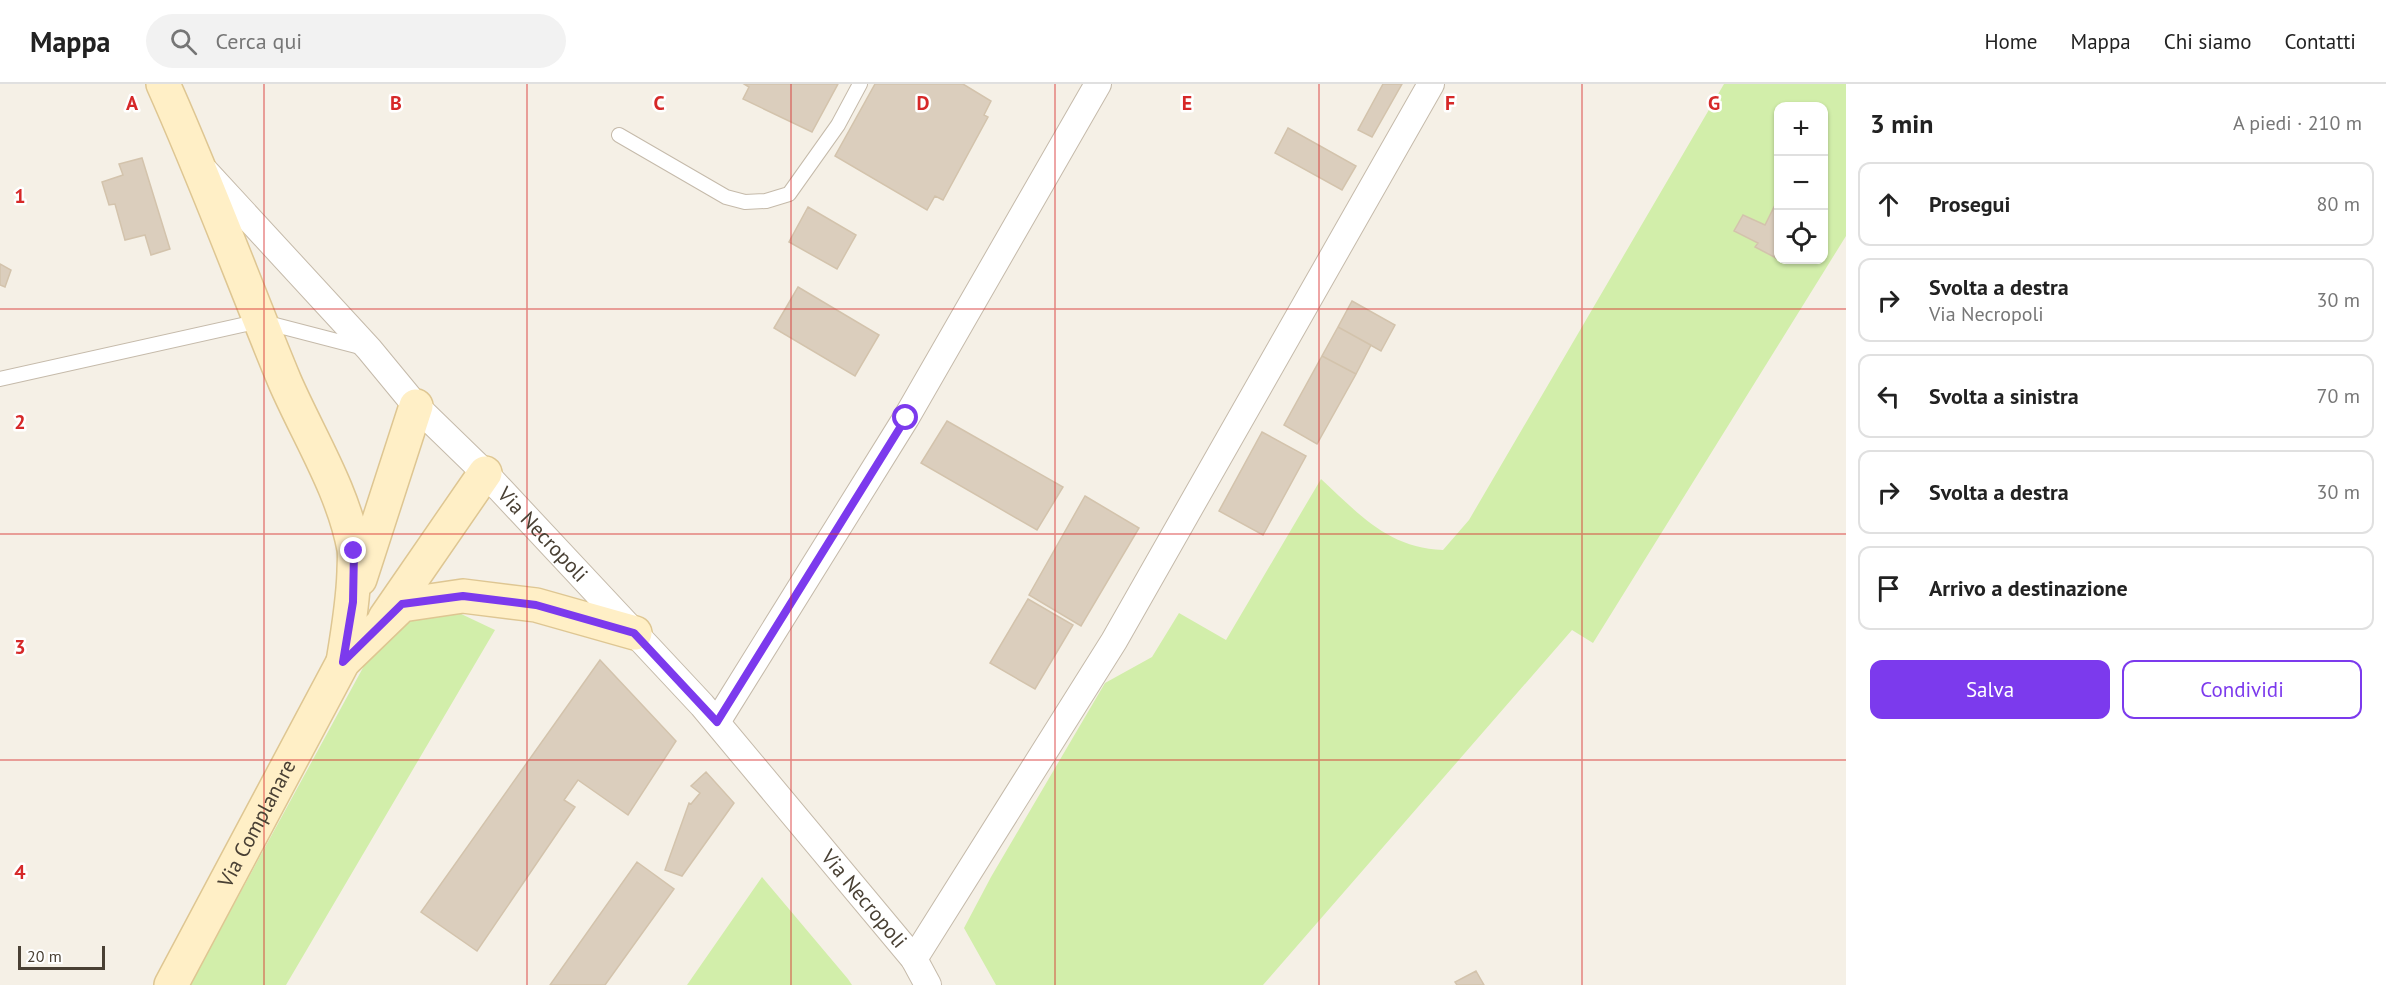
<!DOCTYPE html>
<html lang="it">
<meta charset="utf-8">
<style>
:root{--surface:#fff;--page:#f2f2f2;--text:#222;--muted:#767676;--line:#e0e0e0;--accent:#7c3aed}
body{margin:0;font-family:"PT Sans",sans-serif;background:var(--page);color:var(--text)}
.controls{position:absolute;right:18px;top:18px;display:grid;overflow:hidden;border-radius:12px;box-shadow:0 2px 4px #0004}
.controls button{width:54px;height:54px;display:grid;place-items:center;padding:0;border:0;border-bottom:2px solid var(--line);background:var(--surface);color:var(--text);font:30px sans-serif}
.scale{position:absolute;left:18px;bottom:15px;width:87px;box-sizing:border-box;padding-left:6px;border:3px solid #494034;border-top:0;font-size:16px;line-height:21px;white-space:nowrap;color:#494034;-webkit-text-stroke:4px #fff;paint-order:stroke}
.stop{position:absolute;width:18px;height:18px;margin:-14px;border:4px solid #7c3aed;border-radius:50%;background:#fff}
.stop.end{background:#7c3aed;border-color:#fff;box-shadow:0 2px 6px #0008}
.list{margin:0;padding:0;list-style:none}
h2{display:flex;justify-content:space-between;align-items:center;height:78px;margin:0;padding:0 24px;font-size:26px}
h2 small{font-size:20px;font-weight:400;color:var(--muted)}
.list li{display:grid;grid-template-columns:39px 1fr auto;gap:18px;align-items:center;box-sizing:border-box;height:84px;margin:0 12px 12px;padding:0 12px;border:2px solid var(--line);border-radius:12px}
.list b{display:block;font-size:22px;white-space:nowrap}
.list p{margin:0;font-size:20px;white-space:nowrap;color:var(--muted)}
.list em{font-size:20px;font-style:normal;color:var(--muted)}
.actions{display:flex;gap:12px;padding:18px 24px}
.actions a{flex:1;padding:14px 0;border:2px solid var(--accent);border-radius:12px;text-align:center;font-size:21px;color:var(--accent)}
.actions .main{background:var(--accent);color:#fff}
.icon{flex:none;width:33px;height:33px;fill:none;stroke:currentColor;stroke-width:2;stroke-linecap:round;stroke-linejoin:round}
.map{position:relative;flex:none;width:1846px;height:901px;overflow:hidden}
header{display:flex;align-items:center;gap:36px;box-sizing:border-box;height:84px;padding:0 30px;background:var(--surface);border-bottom:2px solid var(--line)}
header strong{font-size:28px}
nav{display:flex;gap:33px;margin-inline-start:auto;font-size:21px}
.search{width:420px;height:54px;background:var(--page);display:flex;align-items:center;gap:15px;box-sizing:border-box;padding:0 21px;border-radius:33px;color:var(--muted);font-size:22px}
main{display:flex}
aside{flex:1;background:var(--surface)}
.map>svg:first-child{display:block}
.green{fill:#d2eeaa;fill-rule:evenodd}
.building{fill:#dbcebd;stroke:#d3c3ac;stroke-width:1.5}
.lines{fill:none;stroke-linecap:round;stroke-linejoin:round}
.lane-casing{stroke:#c5baaa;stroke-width:16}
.street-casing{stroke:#c5baaa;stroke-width:28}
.secondary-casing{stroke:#dec692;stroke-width:36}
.lane{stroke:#fff;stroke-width:14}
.street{stroke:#fff;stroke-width:26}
.secondary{stroke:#ffefc6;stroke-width:33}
.route{stroke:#7c3aed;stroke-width:8}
.grid{fill:none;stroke:#d62828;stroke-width:1.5;stroke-opacity:0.55}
.labels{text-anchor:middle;stroke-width:5;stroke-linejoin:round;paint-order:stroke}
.street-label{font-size:21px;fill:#494034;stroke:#fff}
.grid-label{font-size:20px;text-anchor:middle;font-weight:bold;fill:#d62828;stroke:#fff;stroke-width:5;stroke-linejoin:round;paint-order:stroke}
</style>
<header>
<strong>Mappa</strong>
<div class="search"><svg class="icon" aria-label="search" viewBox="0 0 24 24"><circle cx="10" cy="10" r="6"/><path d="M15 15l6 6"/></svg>Cerca qui</div>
<nav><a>Home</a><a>Mappa</a><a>Chi siamo</a><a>Contatti</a></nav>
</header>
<main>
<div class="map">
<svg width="1846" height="901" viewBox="0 0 1846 901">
<rect width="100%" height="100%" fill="#f5f0e6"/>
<path class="green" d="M1724 0H1846V152L1593 559 1572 546 1263 901H996L964 844 991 793 1105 599 1152 573 1179 529 1226 556 1321 395C1359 430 1388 464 1443 466L1469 436ZM1778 22H1824V176H1778Z
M457 528 495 546 286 901H190L371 569 394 545 422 530Z
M762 793 848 895 852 901H687Z"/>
<path class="building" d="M744 0H838L812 48 743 15 749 3Z
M875 0H963L991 17 984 31 988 33 943 116 935 112 927 126 835 72Z
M1383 0H1402L1372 53 1358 46Z
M1288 44 1356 82 1342 106 1275 69Z
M142 74 170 165 151 171 145 151 125 156 115 120 109 121 102 98 123 91 119 80Z
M1775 121 1778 122V175L1755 163 1758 159 1734 147 1743 131 1765 141Z
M808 123 856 151 837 185 789 158Z
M0 180 11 186 5 203 0 201Z
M798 203 879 251 855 292 774 244Z
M1352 217 1395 241 1381 267 1338 243Z
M1338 243 1371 261 1356 290 1322 272Z
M1322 272 1356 290 1317 360 1284 341Z
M947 337 1063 403 1037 446 921 379Z
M1262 348 1306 372 1263 451 1219 427Z
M1085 412 1139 444 1081 542 1029 511Z
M1028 515 1073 541 1035 605 990 579Z
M600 576 676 657 628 731 578 696 564 716 575 723 477 867 421 828Z
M706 688 734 719 682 792 665 786 689 719 691 720 700 709 691 702Z
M637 778 674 805 605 901H550Z
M1476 887 1484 901H1457L1455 898Z"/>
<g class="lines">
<defs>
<path id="lane" d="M619 51 726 113 745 118 766 117 789 110 838 41 860 0
M0 295 260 237 364 264"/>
<g id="street">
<path id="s1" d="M206 88 369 265 416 322 485 389 702 621 914 875 928 901"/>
<path d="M717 638 906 334 1098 0"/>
<path d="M914 875 1114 557 1431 0"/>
</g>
<g id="secondary">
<path d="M163 0C207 98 244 199 285 298 309 353 343 406 354 465 355 473 354 481 354 488 353 519 348 548 343 578"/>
<path d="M360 495 416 322"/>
<path d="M385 534 485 389"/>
<path id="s2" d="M171 901 343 578 402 521 463 512 536 521 635 549"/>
</g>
</defs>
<use href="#lane" class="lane-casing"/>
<use href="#street" class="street-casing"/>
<use href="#secondary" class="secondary-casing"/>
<use href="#lane" class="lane"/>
<use href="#street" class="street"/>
<use href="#secondary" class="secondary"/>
</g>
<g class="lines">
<path class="route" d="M354 467 353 518 343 578 402 520 463 512 536 521 634 549 717 638 906 334"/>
</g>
<path class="grid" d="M264 0V901M527 0V901M791 0V901M1055 0V901M1319 0V901M1582 0V901M0 225H1846M0 450H1846M0 676H1846"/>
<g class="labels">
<g class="street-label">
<text dy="7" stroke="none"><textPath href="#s1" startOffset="495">Via Necropoli</textPath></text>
<text dy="7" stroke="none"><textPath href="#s2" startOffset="183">Via Complanare</textPath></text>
<text dy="7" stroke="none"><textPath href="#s1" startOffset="981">Via Necropoli</textPath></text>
</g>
</g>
<g class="grid-label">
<text x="132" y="26">A</text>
<text x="396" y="26">B</text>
<text x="659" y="26">C</text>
<text x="923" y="26">D</text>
<text x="1187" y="26">E</text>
<text x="1450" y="26">F</text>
<text x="1714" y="26">G</text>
<text x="20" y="119">1</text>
<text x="20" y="345">2</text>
<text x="20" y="570">3</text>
<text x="20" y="795">4</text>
</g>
</svg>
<div class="controls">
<button>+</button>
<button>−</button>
<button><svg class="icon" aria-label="locate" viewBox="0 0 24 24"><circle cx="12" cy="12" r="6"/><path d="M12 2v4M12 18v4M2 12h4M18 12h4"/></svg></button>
</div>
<div class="scale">20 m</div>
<div class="stop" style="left:906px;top:334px"></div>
<div class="stop end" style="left:354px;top:467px"></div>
</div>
<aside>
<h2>3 min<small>A piedi · 210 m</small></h2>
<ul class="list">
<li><svg class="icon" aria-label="ahead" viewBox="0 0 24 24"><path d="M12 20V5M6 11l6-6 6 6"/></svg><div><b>Prosegui</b></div><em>80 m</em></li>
<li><svg class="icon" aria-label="right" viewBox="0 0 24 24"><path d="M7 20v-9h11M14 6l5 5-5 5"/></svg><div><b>Svolta a destra</b><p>Via Necropoli</p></div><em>30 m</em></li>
<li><svg class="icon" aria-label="left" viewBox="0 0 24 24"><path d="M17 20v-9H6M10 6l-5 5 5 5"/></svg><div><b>Svolta a sinistra</b></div><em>70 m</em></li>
<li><svg class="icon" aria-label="right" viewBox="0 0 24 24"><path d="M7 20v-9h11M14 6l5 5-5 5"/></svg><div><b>Svolta a destra</b></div><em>30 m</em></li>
<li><svg class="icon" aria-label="arrive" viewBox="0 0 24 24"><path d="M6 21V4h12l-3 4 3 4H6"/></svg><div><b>Arrivo a destinazione</b></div></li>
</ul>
<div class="actions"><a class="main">Salva</a><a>Condividi</a></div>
</aside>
</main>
